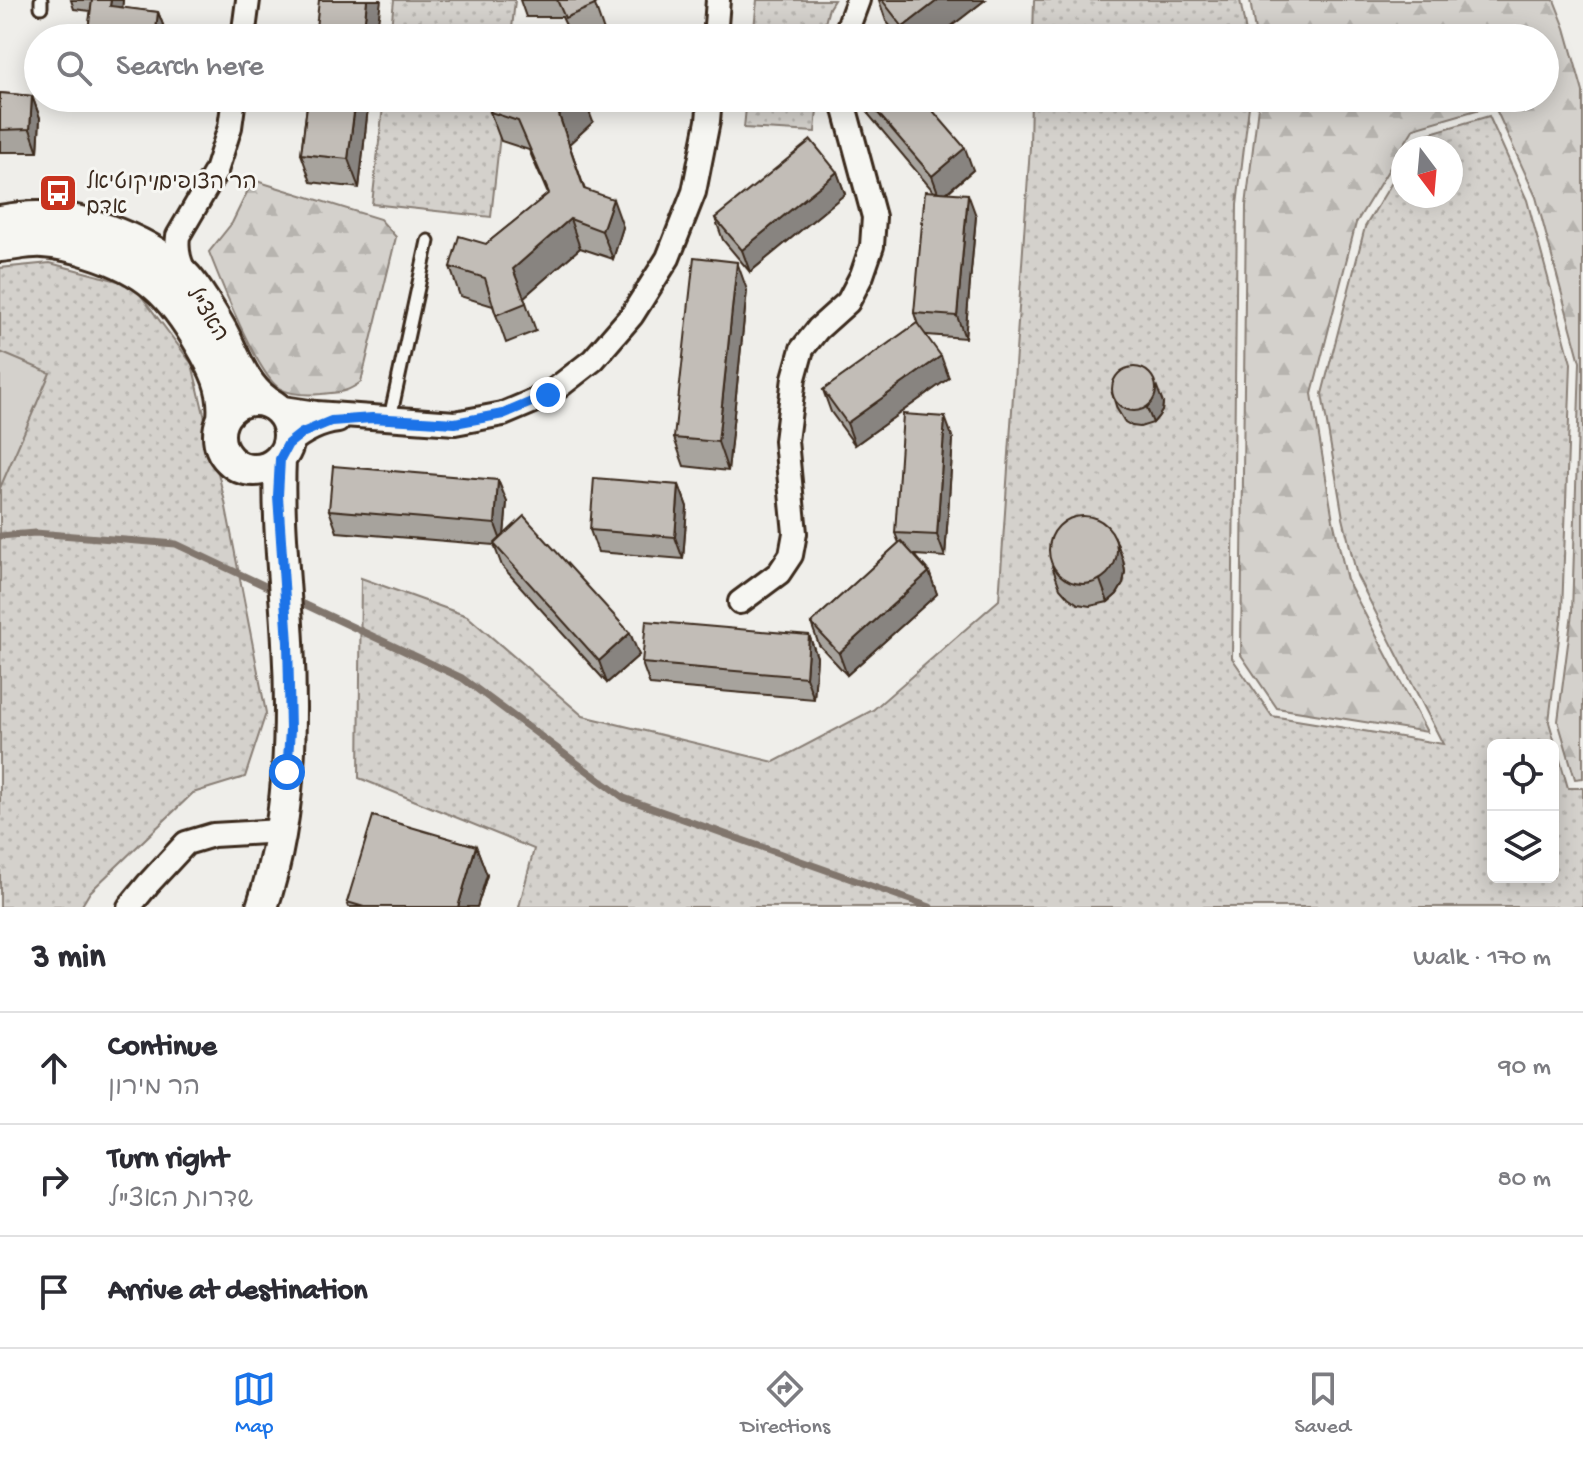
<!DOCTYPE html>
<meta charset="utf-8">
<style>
:root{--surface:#fff;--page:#f2f2f3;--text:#2b2b33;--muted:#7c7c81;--line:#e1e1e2;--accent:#1a73e8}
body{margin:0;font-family:"Gochi Hand","Playpen Sans Hebrew",sans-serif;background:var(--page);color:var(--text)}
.controls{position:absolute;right:24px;bottom:24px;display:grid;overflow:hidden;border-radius:12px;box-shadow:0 4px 20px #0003}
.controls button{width:72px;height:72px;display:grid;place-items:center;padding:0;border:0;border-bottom:2px solid var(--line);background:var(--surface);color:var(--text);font:40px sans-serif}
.compass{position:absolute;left:1391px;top:136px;width:72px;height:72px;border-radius:50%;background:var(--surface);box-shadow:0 4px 20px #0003;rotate:164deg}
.stop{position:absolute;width:24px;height:24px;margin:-18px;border:6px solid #1a73e8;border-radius:50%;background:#fff}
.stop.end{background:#1a73e8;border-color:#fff;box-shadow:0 2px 8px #0008}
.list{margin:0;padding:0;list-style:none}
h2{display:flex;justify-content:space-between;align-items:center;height:104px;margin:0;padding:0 32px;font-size:34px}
h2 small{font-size:26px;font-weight:400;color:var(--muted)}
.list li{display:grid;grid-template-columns:52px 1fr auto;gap:24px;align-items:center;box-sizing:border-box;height:112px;padding:0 32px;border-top:2px solid var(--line)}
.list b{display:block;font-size:30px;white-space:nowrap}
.list p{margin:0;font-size:26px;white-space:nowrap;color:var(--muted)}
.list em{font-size:26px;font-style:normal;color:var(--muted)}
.icon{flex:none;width:44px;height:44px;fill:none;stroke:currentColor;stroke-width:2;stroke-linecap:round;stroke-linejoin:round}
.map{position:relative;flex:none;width:1583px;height:907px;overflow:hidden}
.search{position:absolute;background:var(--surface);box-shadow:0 4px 20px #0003;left:24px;right:24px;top:24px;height:88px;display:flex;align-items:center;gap:20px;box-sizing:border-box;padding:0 28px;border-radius:44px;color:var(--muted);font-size:30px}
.sheet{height:440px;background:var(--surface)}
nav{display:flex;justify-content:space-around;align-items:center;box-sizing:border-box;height:112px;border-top:2px solid var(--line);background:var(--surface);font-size:22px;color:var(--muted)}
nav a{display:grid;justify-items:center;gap:4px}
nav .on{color:var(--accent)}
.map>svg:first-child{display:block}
.grass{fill:url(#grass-dots);stroke:#887e75;stroke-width:2;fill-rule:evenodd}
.forest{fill:url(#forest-firs);stroke:#887e75;stroke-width:2}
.garden{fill:#d4d1cc;stroke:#887e75;stroke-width:2}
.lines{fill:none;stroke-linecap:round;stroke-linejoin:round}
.stream{stroke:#81766d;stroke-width:7}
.lane-casing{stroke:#3b2a1e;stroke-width:17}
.street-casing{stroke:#3b2a1e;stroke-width:28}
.secondary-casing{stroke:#3b2a1e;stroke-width:36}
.lane{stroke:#f6f6f2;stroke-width:11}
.street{stroke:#f6f6f2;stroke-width:22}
.secondary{stroke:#f6f6f2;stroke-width:30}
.wall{fill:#a7a39d;stroke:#3b2a1e;stroke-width:2}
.shaded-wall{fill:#888480;stroke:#3b2a1e;stroke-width:2}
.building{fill:#c2bdb7;stroke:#3b2a1e;stroke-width:2}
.route{stroke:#1a73e8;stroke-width:10}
.labels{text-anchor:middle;stroke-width:6;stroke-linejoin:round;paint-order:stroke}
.poi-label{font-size:22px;fill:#3b2a1e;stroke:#f6f6f2;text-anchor:start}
.street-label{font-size:22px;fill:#3b2a1e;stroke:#f6f6f2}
</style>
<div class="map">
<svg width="1583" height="907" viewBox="0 0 1583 907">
<defs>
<pattern id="grass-dots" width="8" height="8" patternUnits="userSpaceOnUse" patternTransform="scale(2)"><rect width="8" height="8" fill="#d4d1cc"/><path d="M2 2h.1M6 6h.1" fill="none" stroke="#b7b4af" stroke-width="1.8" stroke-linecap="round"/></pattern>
<pattern id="forest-firs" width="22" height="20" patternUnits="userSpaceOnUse" patternTransform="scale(2)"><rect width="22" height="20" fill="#d4d1cc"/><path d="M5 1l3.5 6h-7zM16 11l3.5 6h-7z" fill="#b7b4af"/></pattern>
</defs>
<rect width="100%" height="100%" fill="#efeeea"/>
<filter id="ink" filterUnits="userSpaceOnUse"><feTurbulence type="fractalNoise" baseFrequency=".0125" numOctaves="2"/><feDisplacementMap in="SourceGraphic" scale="16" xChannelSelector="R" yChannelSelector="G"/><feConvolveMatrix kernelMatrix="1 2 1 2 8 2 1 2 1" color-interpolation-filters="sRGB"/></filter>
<g filter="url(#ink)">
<path class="grass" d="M394 0H515L511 38H390Z
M757 0H834L829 8 821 38H753Z
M1034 0H1240L1247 38H1033Z
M384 98H504L491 217 372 204Z
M747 98H818L815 132 744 128Z
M1031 98H1250L1237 205 1232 658 1272 716 1443 744 1357 576 1343 518 1322 394 1365 227 1403 164V196H1451V148H1413L1420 136 1489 116 1527 200 1571 363 1562 613 1549 722 1568 788H1583V907H519L534 849 359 778 361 578 467 616 583 716 774 762 873 710 999 600 1030 147ZM1493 745H1553V877H1493Z
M50 263 133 285 192 364 225 502 266 713 245 777 193 793 90 892 81 907H0V268Z"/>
<path class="forest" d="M1250 0H1554L1565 28 1583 92V778L1575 779 1558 721 1572 613 1580 362 1536 197 1494 105 1414 128 1356 223 1312 394 1333 520 1347 580 1427 732 1277 708 1241 655 1246 206 1259 98H1545V38H1256Z
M253 180 380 219 396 237 361 382C346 393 339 392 321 394 309 395 290 395 279 388 257 373 220 280 209 252L232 223Z"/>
<path class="garden" d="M0 352 50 373 0 488Z"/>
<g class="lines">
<path class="stream" d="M0 536 35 533 176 544 278 592
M293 599 462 678 624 798 930 907"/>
<defs>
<path id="lane" d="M41 7V0
M390 418 428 241"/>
<path id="street" d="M243 38 248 0
M715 38 718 0
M844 38 858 0
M187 278C180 263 176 253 178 236L216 171 230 127 234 98
M276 407 316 413 455 423 503 414 548 395 593 360 632 315 668 258 694 192 708 121 710 98
M288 444C303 432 319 423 338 421
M740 602 779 573 791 555 795 533 786 441 794 378 802 349 818 329 848 302 862 275 872 246 874 217 842 98
M129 907 148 884 186 843 213 835 281 831"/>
<path id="secondary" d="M0 221C12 219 25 217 37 217 84 216 155 243 187 278 200 293 211 313 221 330 234 354 243 385 266 401
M0 246C14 245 29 241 43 242 59 243 76 247 91 252 146 269 172 294 200 343 214 367 226 389 223 418
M219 435a35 35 0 1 1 70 0a35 35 0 1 1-70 0Z
M262 907C290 825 293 727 288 642 285 580 277 521 280 459"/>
</defs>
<use href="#lane" class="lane-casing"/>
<use href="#street" class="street-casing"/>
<use href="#secondary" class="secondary-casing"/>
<use href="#lane" class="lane"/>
<use href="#street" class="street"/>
<use href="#secondary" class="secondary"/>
</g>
<path class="wall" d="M71 0H123L122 8 158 12 168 38H87L91 11 74 9Z
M520 0H599L595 5 605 34 596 38H572L562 17H526Z
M879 0H985L936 38H900L886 21Z
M0 93 32 96 40 118 38 152H0Z
M114 98H160L159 104Z
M308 98H369L359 188 311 182 301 154Z
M863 98H922L973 170 947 193 976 216 965 338 926 335 949 378 855 445 831 412 823 390 918 325 914 313 934 192 869 115Z
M490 112 593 122 569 144 585 190 623 227 613 259 580 248 524 297 536 331 506 343 493 306 460 296 450 267 486 244 548 194 529 150 501 141Z
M837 172 845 194 750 272 723 240 715 218Z
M747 290 728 471 684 466 674 438Z
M1112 393 1163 403 1162 411 1158 417 1153 423 1140 427 1132 426 1125 422 1117 409Z
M953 439 945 557 915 555 929 572 937 594 847 675 819 645 811 623 899 543 895 533Z
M679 485 687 507 683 559 598 552 590 530Z
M507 502 504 535 639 655 607 683 502 566 494 545 337 532 329 510Z
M1115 538 1123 560 1125 572 1123 584 1117 594 1108 602 1090 606 1078 604 1068 597 1060 588 1052 566Z
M809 635 817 657 814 699 650 685 642 663Z
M476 846 487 875 477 907H349L347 902Z"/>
<path class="shaded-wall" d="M111 0H123L120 32 110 6Z
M367 0H381L376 38H363Z
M938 0H985L936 38H907L903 27Z
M158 12 168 38H155Z
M32 96 40 118 38 152 30 129Z
M356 98H369L359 188 348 159Z
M578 98H584L593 122 569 144 594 218 559 115Z
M965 148 973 170 940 198 932 176Z
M837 172 845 194 750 272 742 250Z
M968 194 976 216 965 338 957 316Z
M613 199 623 227 613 259 602 231Z
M570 219 580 248 523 298 513 269Z
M737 262 747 290 728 471 718 442Z
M941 356 949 378 855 445 847 423Z
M1157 387 1163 403 1162 411 1158 417 1153 423 1147 408Z
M945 417 953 439 945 557 937 535Z
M498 480 507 502 503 546 495 524Z
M679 485 687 507 683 559 675 537Z
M1115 538 1123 560 1125 572 1123 584 1117 594 1108 602 1100 580Z
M929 572 937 594 847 675 839 653Z
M630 633 639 655 607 683 599 661Z
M809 635 817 657 814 699 806 677Z
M476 846 487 875 477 907H458Z"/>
<path class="building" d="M92 0H111L110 6 158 12 155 38H87Z
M319 0H367L363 38H315Z
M557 0H593L595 5 565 18Z
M882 0H938L903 27Z
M0 93 32 96 30 129 0 130Z
M308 98H356L348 159 301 154Z
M496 98H578L559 115 584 189 613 199 602 231 570 219 513 269 526 303 496 315 485 278 450 267 459 236 486 244 549 193 518 121 490 112Z
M865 98H922L965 148 932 176Z
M811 140 837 172 742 250 715 218Z
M925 191 968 194 957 316 914 313Z
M694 257 737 262 718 442 674 438Z
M917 323 941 356 847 423 823 390Z
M1112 389a22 22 0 1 1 44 0a22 22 0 1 1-44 0Z
M903 414 945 417 937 535 895 533Z
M333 466 498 480 495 524 329 510Z
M594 478 679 485 675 537 590 530Z
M1049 550a34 34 0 1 1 68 0a34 34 0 1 1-68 0Z
M524 516 630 633 599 661 494 544Z
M901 541 929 572 839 653 811 623Z
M646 621 809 635 806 677 642 663Z
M373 816 476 846 458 907H364L347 902Z"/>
</g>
<g class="lines" filter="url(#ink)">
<path class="route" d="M287 772 290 730 288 643 278 496 280 459 288 444 302 433 331 421 372 418 455 423 503 414 548 395"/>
</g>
<defs>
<symbol id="bus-square" viewBox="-11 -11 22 22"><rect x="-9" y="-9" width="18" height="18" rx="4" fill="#c8321e" stroke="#f6f6f2"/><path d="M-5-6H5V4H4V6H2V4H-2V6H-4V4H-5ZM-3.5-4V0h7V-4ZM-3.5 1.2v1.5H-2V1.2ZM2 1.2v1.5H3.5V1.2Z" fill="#fff"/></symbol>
</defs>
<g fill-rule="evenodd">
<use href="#bus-square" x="36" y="171" width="44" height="44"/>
</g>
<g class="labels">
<g class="poi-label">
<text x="86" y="188">הר הצופים/יקוטיאל<tspan x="86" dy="25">אדם</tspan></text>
</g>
<g class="street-label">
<text transform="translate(209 313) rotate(58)" y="8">האצ"ל</text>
</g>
</g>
</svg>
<div class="controls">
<button><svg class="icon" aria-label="locate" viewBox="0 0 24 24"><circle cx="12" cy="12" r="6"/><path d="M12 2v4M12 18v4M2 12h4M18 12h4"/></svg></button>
<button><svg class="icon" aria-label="layers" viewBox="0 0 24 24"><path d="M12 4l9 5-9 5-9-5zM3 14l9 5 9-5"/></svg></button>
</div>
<svg class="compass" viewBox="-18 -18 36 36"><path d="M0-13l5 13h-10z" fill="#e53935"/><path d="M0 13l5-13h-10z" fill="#7c7c81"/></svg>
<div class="stop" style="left:287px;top:772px"></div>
<div class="stop end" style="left:548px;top:395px"></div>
<div class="search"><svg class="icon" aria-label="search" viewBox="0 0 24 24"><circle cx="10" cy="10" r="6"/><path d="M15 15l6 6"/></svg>Search here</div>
</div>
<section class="sheet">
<h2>3 min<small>Walk · 170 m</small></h2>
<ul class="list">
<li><svg class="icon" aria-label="ahead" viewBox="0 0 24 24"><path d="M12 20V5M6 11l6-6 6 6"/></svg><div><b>Continue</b><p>הר מירון</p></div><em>90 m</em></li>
<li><svg class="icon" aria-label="right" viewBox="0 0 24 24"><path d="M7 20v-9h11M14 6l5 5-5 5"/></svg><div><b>Turn right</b><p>שדרות האצ&quot;ל</p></div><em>80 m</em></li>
<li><svg class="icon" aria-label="arrive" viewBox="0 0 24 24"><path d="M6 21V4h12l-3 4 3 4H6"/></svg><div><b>Arrive at destination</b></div></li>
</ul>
</section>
<nav>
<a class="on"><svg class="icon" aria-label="map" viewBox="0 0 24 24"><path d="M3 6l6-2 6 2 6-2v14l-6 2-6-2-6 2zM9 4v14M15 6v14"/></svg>Map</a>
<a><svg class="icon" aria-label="directions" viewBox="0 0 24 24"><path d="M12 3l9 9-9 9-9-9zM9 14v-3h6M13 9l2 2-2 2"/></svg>Directions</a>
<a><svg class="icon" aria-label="saved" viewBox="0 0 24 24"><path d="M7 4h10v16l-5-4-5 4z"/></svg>Saved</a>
</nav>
